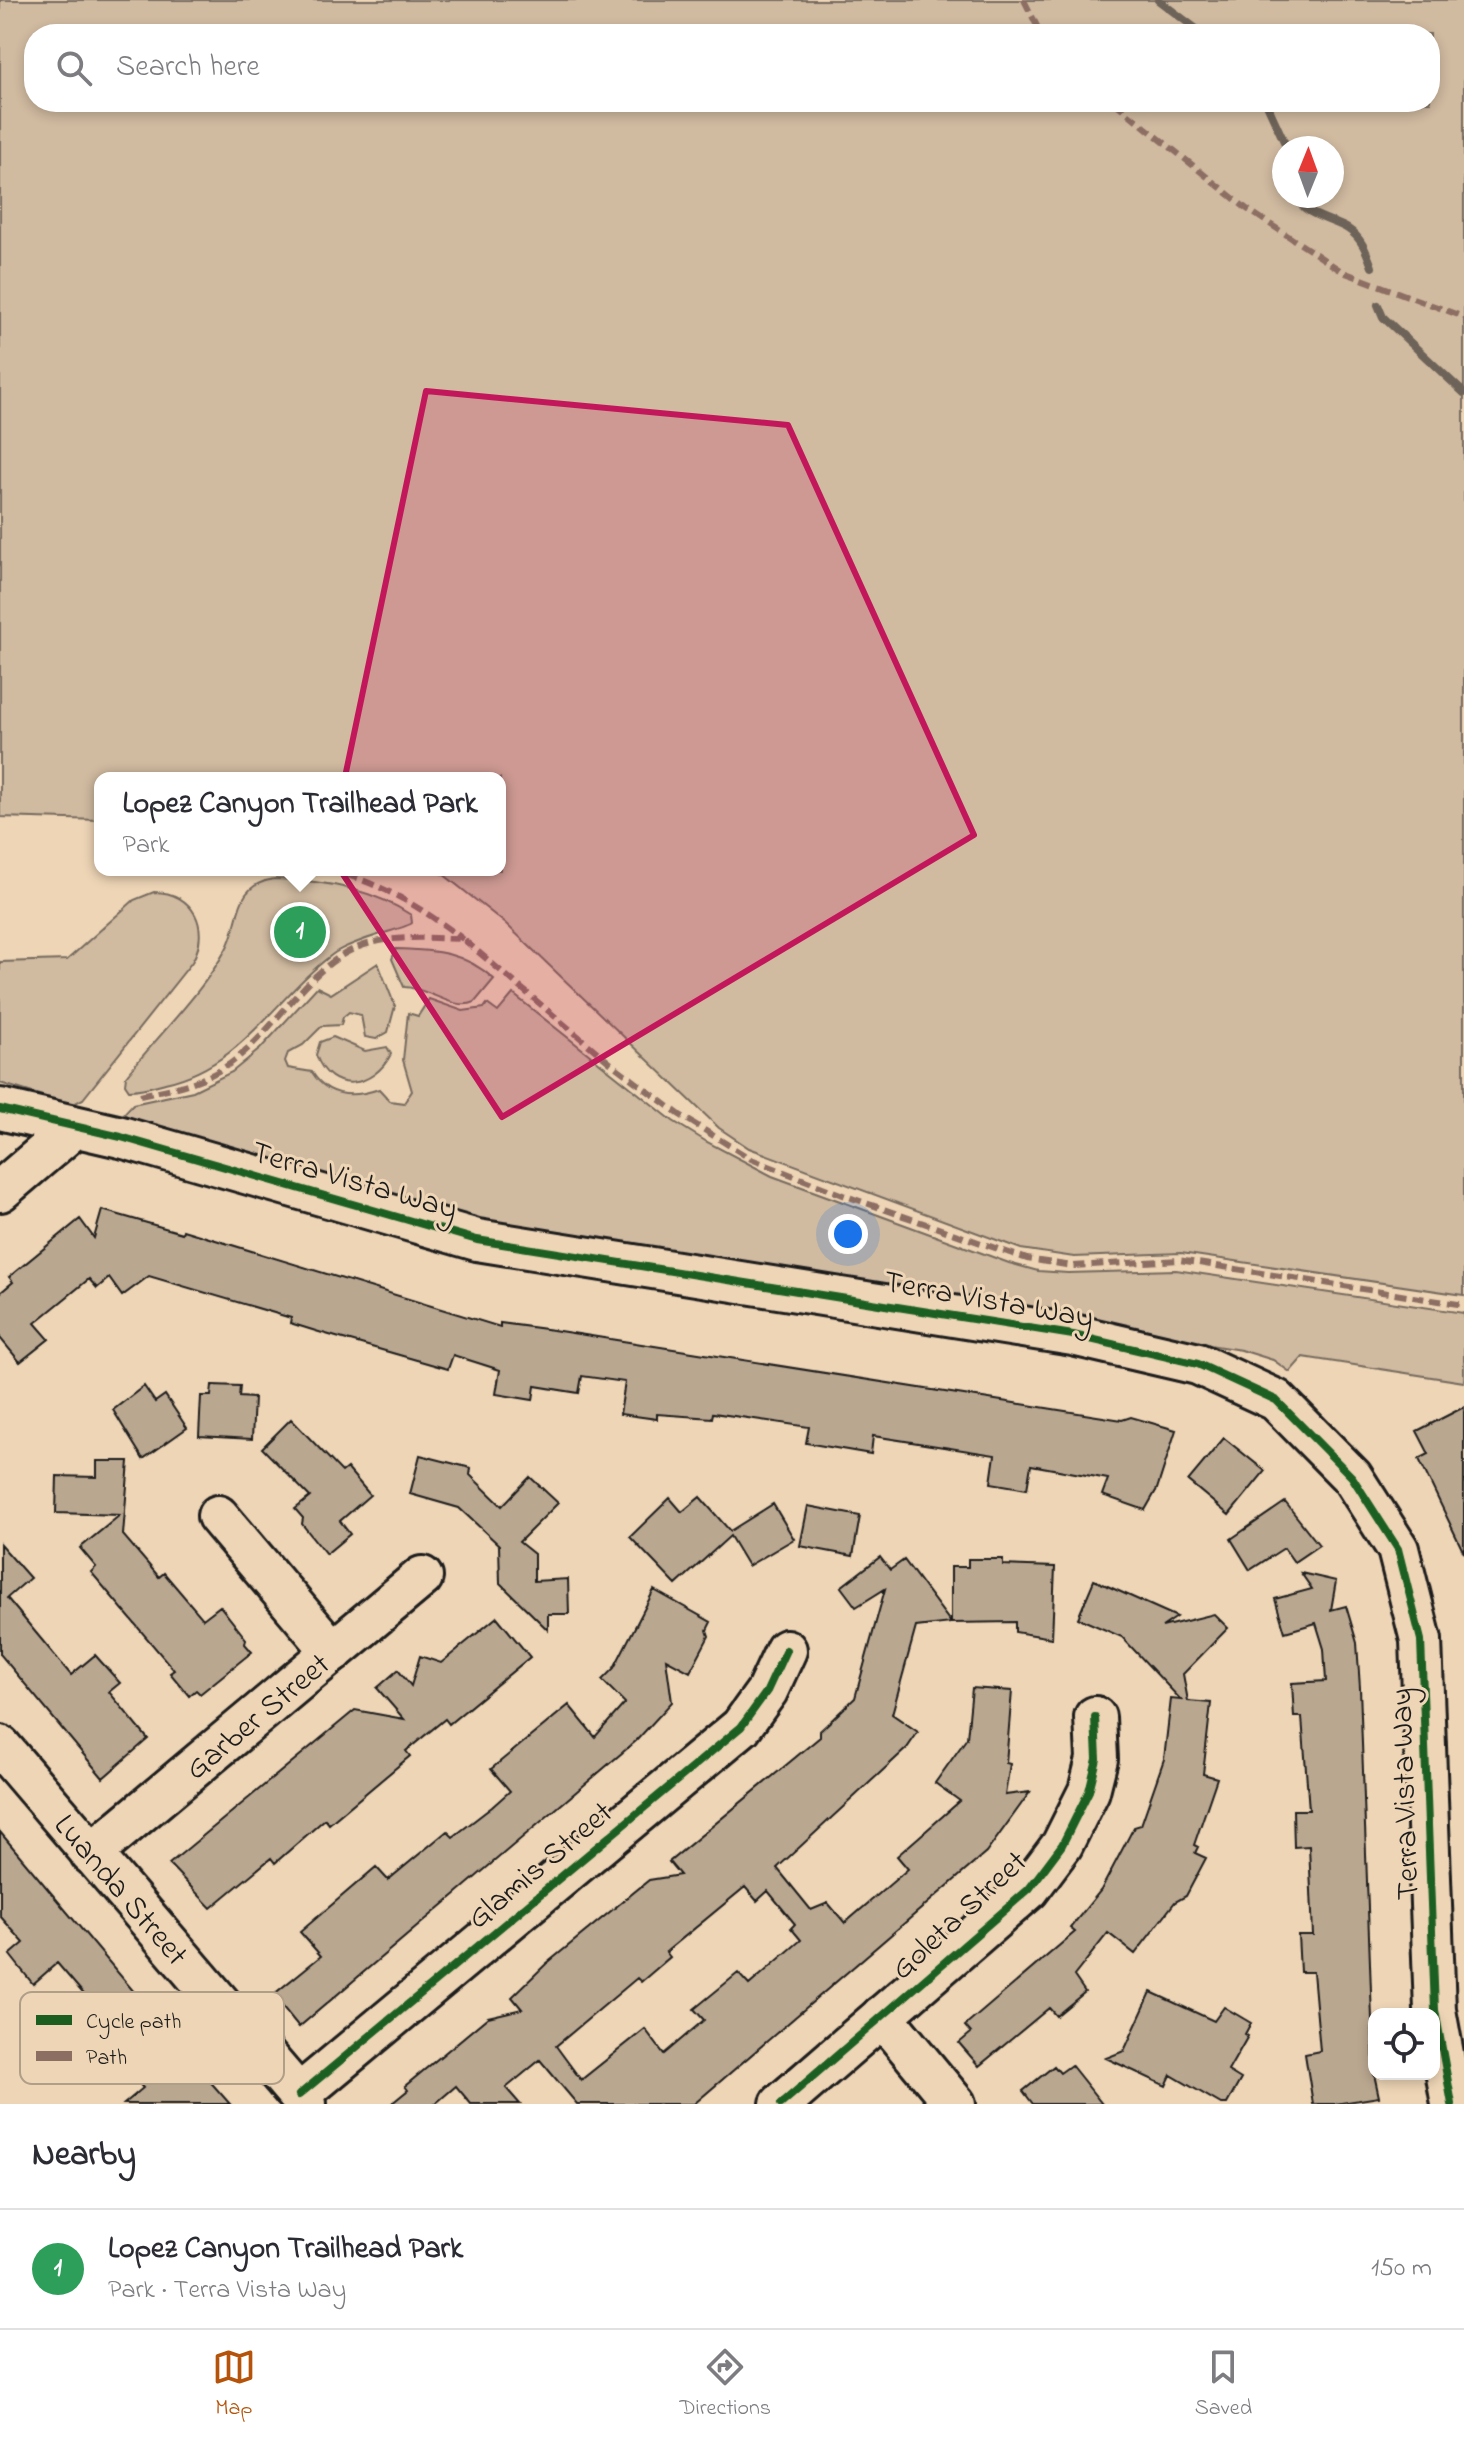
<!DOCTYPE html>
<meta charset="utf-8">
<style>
:root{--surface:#fff;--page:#f7f7f7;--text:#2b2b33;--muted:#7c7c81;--line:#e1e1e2;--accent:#b45309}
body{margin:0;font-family:"Indie Flower",sans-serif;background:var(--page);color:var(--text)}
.controls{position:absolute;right:24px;bottom:24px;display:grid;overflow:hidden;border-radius:16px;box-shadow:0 4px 12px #0003}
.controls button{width:72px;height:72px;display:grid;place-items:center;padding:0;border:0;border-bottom:2px solid var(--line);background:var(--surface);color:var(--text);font:40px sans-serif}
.compass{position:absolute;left:1272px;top:136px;width:72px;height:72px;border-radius:50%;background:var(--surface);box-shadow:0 4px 12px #0003;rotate:1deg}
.you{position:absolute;left:848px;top:1234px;width:28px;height:28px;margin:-20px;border:6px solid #fff;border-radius:50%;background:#1a73e8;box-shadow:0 0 0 12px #1a73e833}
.badge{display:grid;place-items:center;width:52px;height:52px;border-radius:50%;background:var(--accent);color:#fff;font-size:26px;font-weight:700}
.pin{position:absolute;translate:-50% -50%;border:4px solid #fff;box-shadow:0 2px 8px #0006}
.popup{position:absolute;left:94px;top:772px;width:412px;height:104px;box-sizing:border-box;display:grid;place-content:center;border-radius:16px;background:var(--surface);filter:drop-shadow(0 2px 6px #0005);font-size:26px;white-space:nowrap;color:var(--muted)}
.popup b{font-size:30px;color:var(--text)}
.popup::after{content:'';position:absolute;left:50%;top:100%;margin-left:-16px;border:16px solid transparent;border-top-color:var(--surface)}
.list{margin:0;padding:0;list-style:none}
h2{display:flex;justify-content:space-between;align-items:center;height:104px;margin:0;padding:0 32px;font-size:34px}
h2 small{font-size:26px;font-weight:400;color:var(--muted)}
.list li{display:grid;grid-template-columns:52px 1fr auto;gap:24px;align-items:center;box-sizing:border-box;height:120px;padding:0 32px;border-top:2px solid var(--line)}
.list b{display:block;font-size:30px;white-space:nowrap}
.list p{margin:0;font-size:26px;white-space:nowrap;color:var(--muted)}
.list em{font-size:26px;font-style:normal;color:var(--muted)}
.icon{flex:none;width:44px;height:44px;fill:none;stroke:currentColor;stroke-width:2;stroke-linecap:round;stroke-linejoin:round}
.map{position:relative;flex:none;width:1464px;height:2104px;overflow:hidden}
.search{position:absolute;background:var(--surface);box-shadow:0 4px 12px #0003;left:24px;right:24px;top:24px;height:88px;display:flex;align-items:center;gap:20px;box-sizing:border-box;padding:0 28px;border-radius:32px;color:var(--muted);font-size:30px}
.sheet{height:224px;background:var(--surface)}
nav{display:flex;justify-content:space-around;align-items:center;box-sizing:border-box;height:112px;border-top:2px solid var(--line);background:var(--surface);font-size:22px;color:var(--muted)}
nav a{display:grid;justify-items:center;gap:4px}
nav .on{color:var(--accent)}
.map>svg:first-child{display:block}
.green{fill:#d0baa0;stroke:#766b5e;stroke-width:2;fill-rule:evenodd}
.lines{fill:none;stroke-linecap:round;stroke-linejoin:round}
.stream{stroke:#6d6358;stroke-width:8}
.building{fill:#baa790;stroke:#1c1c1c;stroke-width:2;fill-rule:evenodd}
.minor-casing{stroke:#1c1c1c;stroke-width:46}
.minor{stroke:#eed5b6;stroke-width:40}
.quiet{stroke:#8d6e63;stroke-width:6;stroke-dasharray:12 6;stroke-linecap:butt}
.cycleway-casing{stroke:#eed5b6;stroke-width:13}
.cycleway{stroke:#1b5e20;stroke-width:8}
.marked{fill:#c2185b;fill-opacity:0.2;stroke:#c2185b;stroke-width:6;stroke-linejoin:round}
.labels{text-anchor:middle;stroke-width:6;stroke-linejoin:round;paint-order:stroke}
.street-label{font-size:32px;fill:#1c1c1c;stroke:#eed5b6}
.key{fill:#eed5b6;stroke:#af9e88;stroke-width:2}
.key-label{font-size:22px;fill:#1c1c1c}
</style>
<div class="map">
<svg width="1464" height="2104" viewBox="0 0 1464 2104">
<rect width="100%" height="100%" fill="#eed5b6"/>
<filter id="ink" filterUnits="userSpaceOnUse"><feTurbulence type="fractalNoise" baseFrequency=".0125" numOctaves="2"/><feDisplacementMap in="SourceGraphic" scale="16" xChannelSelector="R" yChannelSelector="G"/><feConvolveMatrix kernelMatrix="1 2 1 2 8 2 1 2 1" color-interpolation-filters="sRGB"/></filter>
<g filter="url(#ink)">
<path class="green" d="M0 0H1464V1295L1181 1253 1074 1257 1021 1249 749 1148 719 1128 506 924 438 870H500V778H100V820L0 817ZM34 34H1430V102H34ZM1284 148H1332V196H1284Z
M274 879C321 880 372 889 411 915L412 923C408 928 351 940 333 954 274 998 243 1066 165 1083 154 1086 141 1090 129 1090L125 1084 126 1076C157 1037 203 992 226 949 242 921 232 885 274 879Z
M154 892C194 892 211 929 192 962L83 1099 72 1105 0 1083V962L67 960 134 900Z
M396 949C436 950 464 952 494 979L475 1002C454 1012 428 987 404 987L392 959Z
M378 963 395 1006 388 1032 376 1039 365 1037 361 1015 349 1012 343 1017 341 1025 322 1026 303 1045 288 1053 285 1061 288 1068 312 1072C328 1098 353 1098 379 1089L390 1101 404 1103 412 1091 403 1060 408 1013 418 1016 429 999 463 1011 484 1008 487 1004 498 1012 513 994 673 1121 707 1142 772 1176 1009 1263 1038 1271 1068 1273 1176 1270 1464 1313V1382L1303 1357 1290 1372 1273 1360 1241 1350 538 1239 119 1119 133 1104 193 1091 232 1072 260 1049 317 987 331 994Z
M333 1037 365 1051 387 1047 391 1054C374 1088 331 1096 316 1055L320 1042Z"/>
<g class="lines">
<path class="stream" d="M1158 0 1203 34
M1266 102 1287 148
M1296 196C1303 216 1332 219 1348 229 1362 238 1367 253 1372 267
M1378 305 1383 317 1464 393"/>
</g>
<path class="building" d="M102 1210 182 1233 183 1230 500 1327V1323L553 1330 1122 1420 1131 1417 1176 1430 1157 1489 1145 1510 1102 1495 1108 1479 1031 1465 1027 1489 991 1483 995 1455 873 1436 871 1454 806 1443 809 1427 713 1413 712 1418 657 1414V1419L620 1414 625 1382 582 1376 579 1393 535 1386 533 1400 496 1394 500 1370 453 1355 448 1369 319 1332 290 1323 291 1318 149 1276 122 1296 109 1278 97 1288 89 1279 35 1323 49 1339 20 1362 0 1338V1293L13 1282 9 1277 80 1219 94 1238Z
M212 1385 240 1386 239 1397 254 1398 252 1439 199 1436 201 1396H211Z
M144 1386 155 1402 165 1395 187 1428 143 1459 113 1410Z
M1464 1407V1553L1419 1459 1429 1454 1417 1431Z
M291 1419 342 1472 347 1468 370 1495 340 1521 350 1534 326 1554 302 1524 303 1518 295 1509 310 1497 262 1448Z
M1224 1438 1265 1471 1229 1515 1188 1481Z
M420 1455 471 1468 470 1475 502 1506 530 1477 558 1503 519 1542 534 1554V1581L568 1579 569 1614H548V1630L500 1583 499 1545 459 1508 410 1494Z
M97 1461H129L123 1535 159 1577 164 1573 203 1619 220 1606 246 1639 245 1644 252 1652 200 1694 196 1690 189 1696 170 1673 174 1670 91 1572 96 1567 80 1548 120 1515 56 1513 57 1476 97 1477Z
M700 1497 730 1531 773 1504 794 1539 748 1566 730 1536 676 1585 630 1537 670 1498 682 1512Z
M1285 1502 1319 1545 1294 1562 1284 1548 1250 1570 1231 1539Z
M808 1506 860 1516 853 1556 800 1546Z
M0 1544 30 1578 7 1598 71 1675 95 1655 120 1683 109 1692 148 1739 103 1778 0 1654Z
M880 1557 890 1570 904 1560 951 1623 916 1627 892 1714 918 1732 907 1748 777 1868 811 1910 828 1903 845 1923 908 1869 897 1856 960 1801 935 1783 967 1738 972 1688 1012 1691 1006 1763 1010 1764 1005 1795 1030 1792 986 1853 694 2104H577L540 2060 506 2088 520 2104H471L456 2086 435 2104H391L408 2090 405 2086 488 2017 522 2009 512 1997 546 1964 649 1880 680 1875 669 1862 820 1737V1731L855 1698 885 1589 856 1607 841 1587ZM745 1887 757 1901 768 1891 795 1924 791 1928 801 1940 749 1985 738 1973 694 2009 704 2020 664 2054 645 2029 581 2080 556 2046 637 1978 641 1982 670 1957 666 1952Z
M968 1559H1003V1565L1055 1567 1052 1638 1015 1632V1622L951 1623V1567H968Z
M1301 1573 1336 1581 1331 1610 1346 1606 1357 1643 1360 1688 1374 2074 1379 2097 1335 2104H1313L1305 2054 1320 2051 1313 1972H1300L1298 1935H1313L1309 1846 1294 1847 1293 1810H1309L1302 1717H1294L1292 1683 1326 1681 1324 1649 1316 1623 1285 1632 1275 1599 1312 1589Z
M1094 1580 1177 1617 1162 1627 1214 1614 1228 1628 1183 1674 1188 1701 1211 1703 1203 1774 1217 1778 1194 1845 1198 1847 1195 1853 1206 1858 1186 1896 1175 1902 1135 1954 1108 1933 1074 1976 1085 1992 1056 2016 1049 2008 979 2066 959 2043 971 2033 965 2026 1075 1932 1070 1928 1101 1890 1134 1827 1141 1825 1164 1759 1171 1699 1181 1700 1122 1637 1078 1618Z
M654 1590 711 1622 707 1630 709 1636 690 1672 666 1659 672 1702 636 1741 299 2027 273 1995 321 1956 300 1932 376 1867 388 1880 447 1831 453 1837 492 1807 510 1791 491 1769 569 1705 595 1737 625 1703 602 1680 614 1668Z
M497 1617 530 1657 449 1724 445 1719 406 1751 410 1756 329 1824 325 1819 275 1863 271 1858 211 1908 169 1864 355 1710 404 1719 377 1688 398 1670 411 1686 420 1656 441 1663Z
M0 1832 192 2061 230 2104H124L143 2088 94 2030 106 2020 57 1963 33 1984 10 1955 24 1943 0 1916Z
M1151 1992 1214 2021 1224 2007 1251 2023 1245 2034 1248 2036 1228 2071 1241 2079 1227 2104H1221L1171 2075 1166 2086 1106 2058 1124 2051Z
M1071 2065 1102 2104H1033L1023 2091 1054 2066 1060 2073Z"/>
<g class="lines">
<defs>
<g id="minor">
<path d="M0 1109 121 1137 477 1240 1073 1335 1198 1364 1276 1400 1352 1477 1398 1549 1421 1640 1435 2010 1452 2104"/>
<path d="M0 1191 75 1127"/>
<path d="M218 1516 333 1652"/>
<path id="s1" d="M0 1746 306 2104"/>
<path id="s2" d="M91 1854 422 1577"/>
<path d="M882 2016 955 2104"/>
<path d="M299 2095 741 1727 767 1691 786 1650"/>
<path d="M781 2104 1029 1889 1062 1845 1089 1791 1097 1759 1095 1717"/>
</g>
</defs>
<use href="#minor" class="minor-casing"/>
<use href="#minor" class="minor"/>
<path class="quiet" d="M1024 0 1041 34
M1114 102 1247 209 1343 272 1464 317
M329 870C382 883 420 907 463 939
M140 1095C168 1089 197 1084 222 1069 271 1039 302 972 354 949 388 934 427 938 463 939L609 1062 680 1115 751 1159 843 1195 1027 1259 1073 1266 1179 1260 1464 1305"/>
<defs>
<path id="cycleway" d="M0 1109 121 1137 477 1240 1073 1335 1198 1364 1276 1400 1352 1477 1398 1549 1421 1640 1435 2010 1452 2104
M299 2095 741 1727 767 1691 786 1650
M781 2104 1029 1889 1062 1845 1089 1791 1097 1759 1095 1717"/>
</defs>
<use href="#cycleway" class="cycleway-casing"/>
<use href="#cycleway" class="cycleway"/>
</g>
</g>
<path class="marked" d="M426 391 788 425 974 835 502 1117 329 853Z"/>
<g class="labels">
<g class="street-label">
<text transform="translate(355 1179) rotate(16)" y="11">Terra Vista Way</text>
<text transform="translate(989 1298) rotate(10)" y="11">Terra Vista Way</text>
<text dy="11" stroke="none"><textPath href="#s2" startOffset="216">Garber Street</textPath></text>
<text transform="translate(1403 1794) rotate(-92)" y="11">Terra Vista Way</text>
<text transform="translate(539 1864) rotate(-40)" y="11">Glamis Street</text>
<text dy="11" stroke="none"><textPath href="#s1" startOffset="188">Luanda Street</textPath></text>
<text transform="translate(958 1914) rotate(-43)" y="11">Goleta Street</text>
</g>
</g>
<rect x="20" y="1992" width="264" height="92" rx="12" class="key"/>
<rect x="36" y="2015" width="36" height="10" fill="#1b5e20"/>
<rect x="36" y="2051" width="36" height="10" fill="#8d6e63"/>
<g class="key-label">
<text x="86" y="2028">Cycle path</text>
<text x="86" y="2064">Path</text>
</g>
</svg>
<div class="controls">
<button><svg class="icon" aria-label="locate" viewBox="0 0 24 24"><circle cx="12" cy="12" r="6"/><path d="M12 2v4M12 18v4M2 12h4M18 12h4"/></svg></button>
</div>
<svg class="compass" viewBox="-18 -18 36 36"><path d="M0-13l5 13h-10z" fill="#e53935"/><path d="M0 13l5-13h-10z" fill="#7c7c81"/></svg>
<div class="you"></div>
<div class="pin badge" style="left:300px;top:932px;background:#2e9e5b">1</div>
<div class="popup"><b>Lopez Canyon Trailhead Park</b>Park</div>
<div class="search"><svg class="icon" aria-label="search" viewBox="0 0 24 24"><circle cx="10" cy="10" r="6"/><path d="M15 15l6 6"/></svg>Search here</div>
</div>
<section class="sheet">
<h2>Nearby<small></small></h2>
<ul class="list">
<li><span class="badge" style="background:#2e9e5b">1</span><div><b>Lopez Canyon Trailhead Park</b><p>Park · Terra Vista Way</p></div><em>150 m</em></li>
</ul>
</section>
<nav>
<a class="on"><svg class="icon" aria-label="map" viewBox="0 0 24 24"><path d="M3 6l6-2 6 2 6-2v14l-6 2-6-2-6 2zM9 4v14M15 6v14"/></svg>Map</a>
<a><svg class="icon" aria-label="directions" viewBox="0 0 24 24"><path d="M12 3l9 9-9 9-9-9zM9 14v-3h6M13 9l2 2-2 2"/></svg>Directions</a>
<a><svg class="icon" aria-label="saved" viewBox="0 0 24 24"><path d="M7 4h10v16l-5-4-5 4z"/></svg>Saved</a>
</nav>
